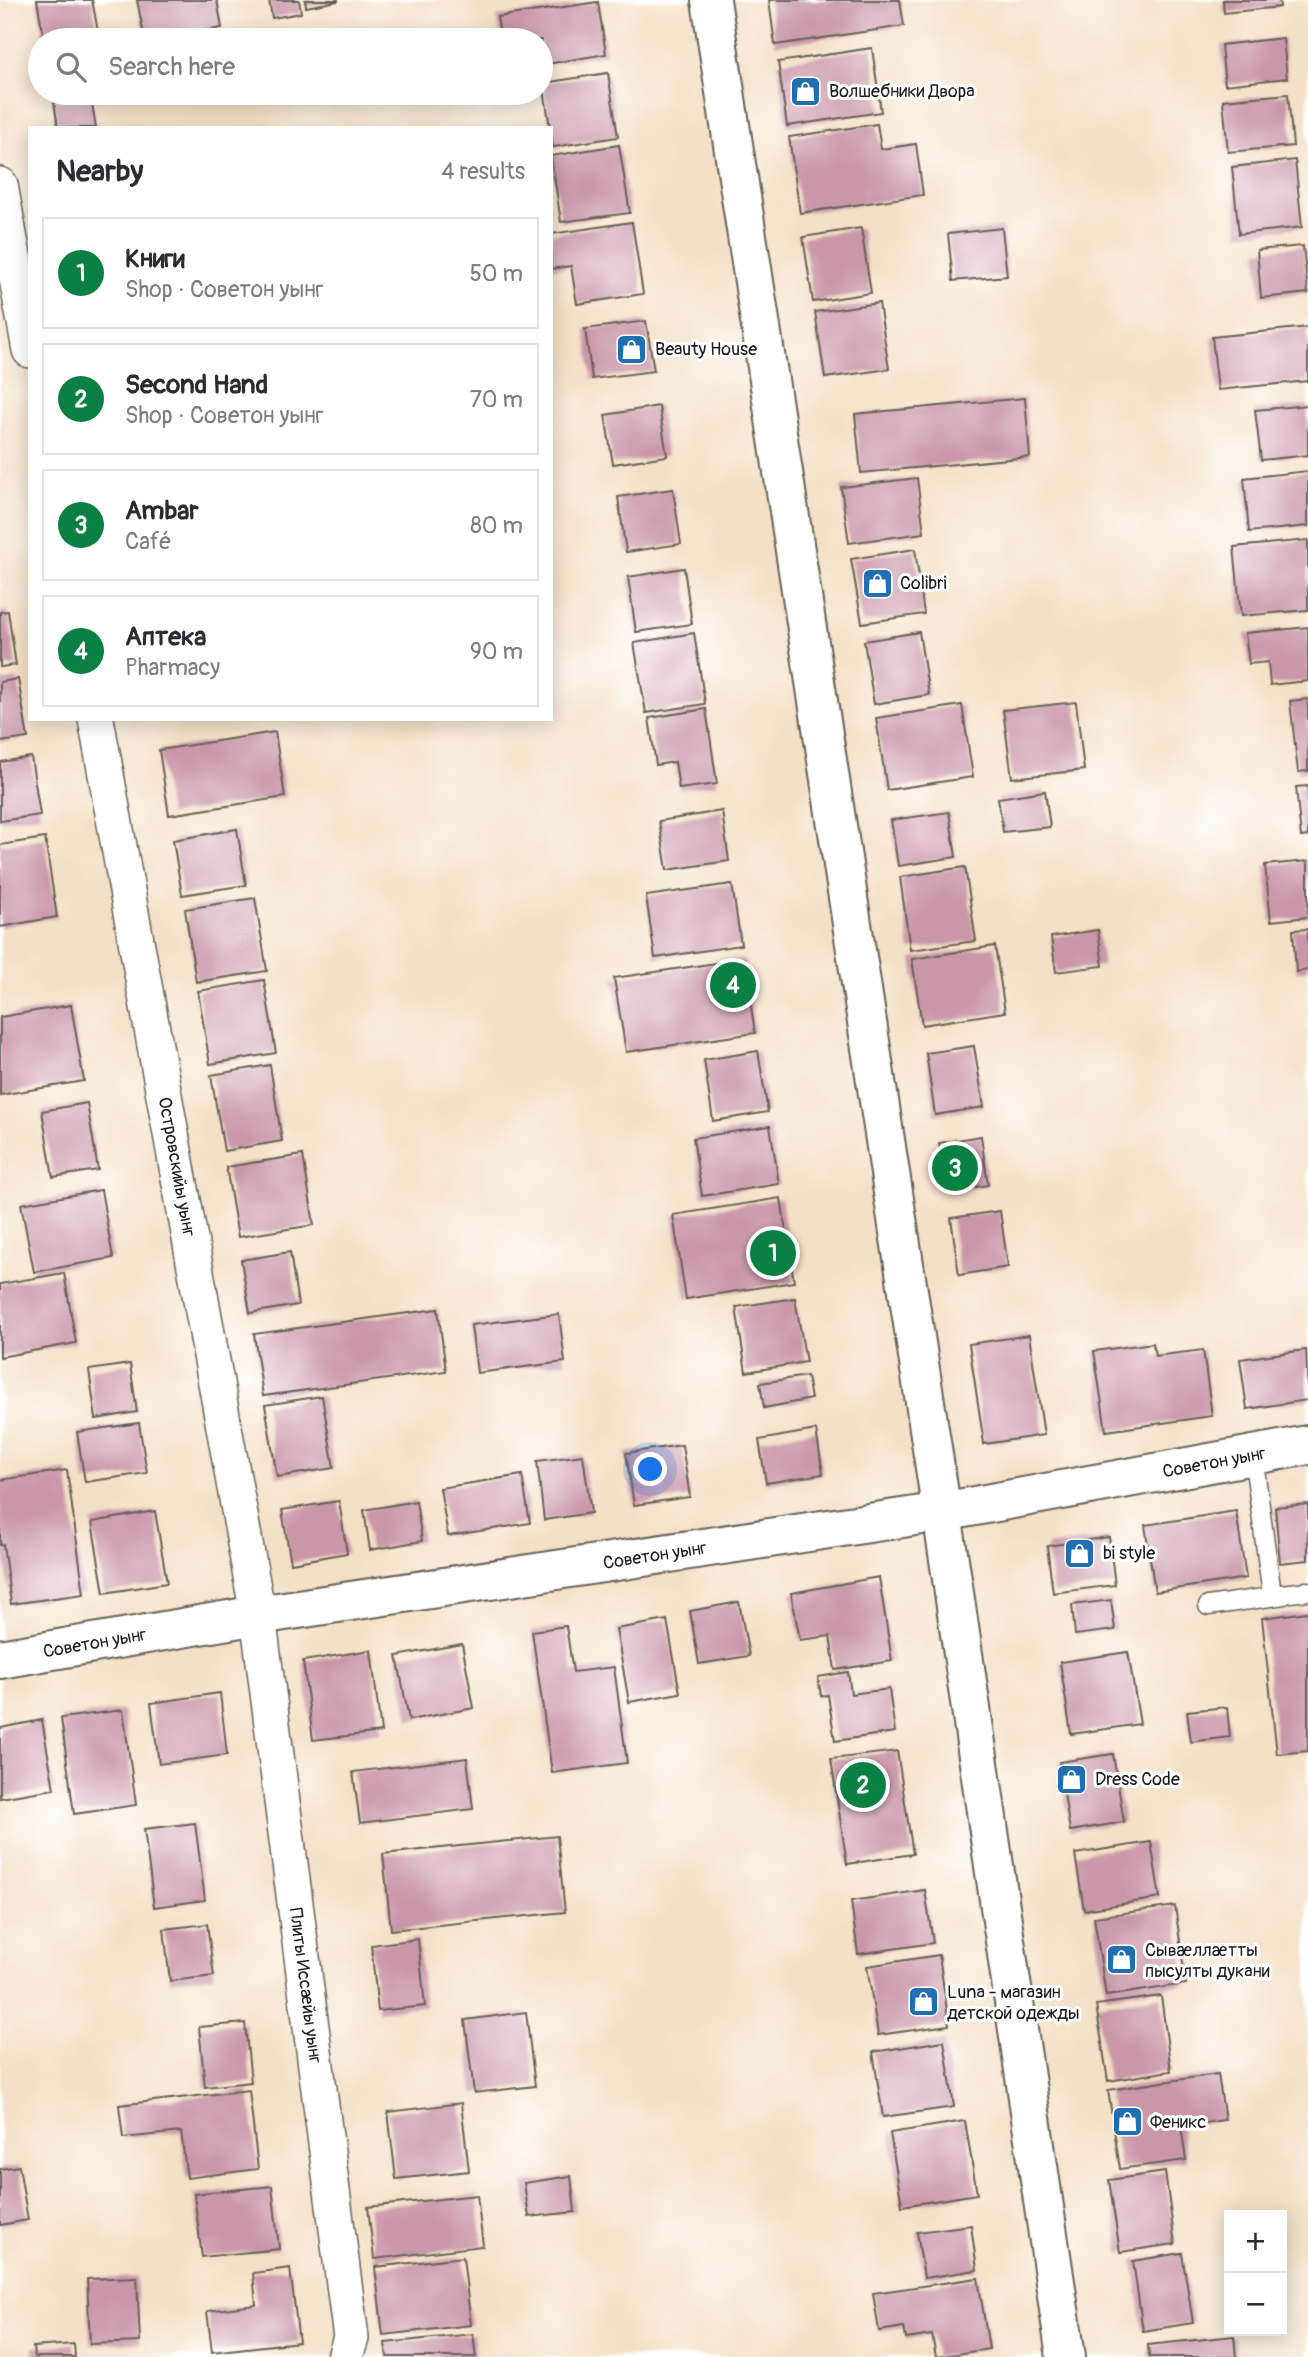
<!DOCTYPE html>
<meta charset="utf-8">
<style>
:root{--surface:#fff;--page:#f7f7f7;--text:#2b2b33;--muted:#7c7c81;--line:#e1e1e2;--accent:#0b8043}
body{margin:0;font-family:Pangolin,sans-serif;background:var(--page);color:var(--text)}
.controls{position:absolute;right:21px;bottom:21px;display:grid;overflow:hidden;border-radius:0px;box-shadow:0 4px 18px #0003}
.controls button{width:63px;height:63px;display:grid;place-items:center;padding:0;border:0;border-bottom:2px solid var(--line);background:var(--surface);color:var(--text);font:35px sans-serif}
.you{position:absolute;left:651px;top:1470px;width:24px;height:24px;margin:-18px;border:5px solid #fff;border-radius:50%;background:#1a73e8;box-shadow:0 0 0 10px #1a73e833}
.badge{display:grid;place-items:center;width:46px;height:46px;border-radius:50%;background:var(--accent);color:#fff;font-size:23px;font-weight:700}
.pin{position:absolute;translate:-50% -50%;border:4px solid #fff;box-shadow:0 2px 7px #0006}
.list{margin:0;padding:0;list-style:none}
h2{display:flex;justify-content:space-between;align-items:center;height:91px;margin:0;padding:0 28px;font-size:30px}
h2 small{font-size:23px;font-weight:400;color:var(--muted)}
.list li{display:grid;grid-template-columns:46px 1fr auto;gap:21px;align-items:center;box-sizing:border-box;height:112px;margin:0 14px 14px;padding:0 14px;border:2px solid var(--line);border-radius:0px}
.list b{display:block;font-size:26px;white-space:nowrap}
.list p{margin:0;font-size:23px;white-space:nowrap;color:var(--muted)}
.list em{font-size:23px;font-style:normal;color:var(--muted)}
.icon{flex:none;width:38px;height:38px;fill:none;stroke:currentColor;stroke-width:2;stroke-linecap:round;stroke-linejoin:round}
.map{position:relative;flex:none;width:1308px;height:2357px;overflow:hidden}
.search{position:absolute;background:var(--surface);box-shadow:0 4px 18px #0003;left:28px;top:28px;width:525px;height:77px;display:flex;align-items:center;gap:18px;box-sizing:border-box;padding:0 24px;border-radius:38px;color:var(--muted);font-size:26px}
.panel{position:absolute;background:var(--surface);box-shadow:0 4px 18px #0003;left:28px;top:126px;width:525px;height:595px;border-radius:0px}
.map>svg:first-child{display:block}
.building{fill:#ca96aa}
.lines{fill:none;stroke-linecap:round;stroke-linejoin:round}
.service-casing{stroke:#676157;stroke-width:21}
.minor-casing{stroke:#676157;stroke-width:38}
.tertiary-casing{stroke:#676157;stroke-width:42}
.service{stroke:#fff;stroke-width:18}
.minor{stroke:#fff;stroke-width:35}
.tertiary{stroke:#fff;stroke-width:38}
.labels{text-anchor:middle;stroke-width:6;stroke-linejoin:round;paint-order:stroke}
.poi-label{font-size:18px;fill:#1c1c1c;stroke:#fff;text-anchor:start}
.street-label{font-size:18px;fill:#1c1c1c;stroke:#fff}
</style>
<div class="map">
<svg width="1308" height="2357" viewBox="0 0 1308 2357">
<rect width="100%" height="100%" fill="#fff"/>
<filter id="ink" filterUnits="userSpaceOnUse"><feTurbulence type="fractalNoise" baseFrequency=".0143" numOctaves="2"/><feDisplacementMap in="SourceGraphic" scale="14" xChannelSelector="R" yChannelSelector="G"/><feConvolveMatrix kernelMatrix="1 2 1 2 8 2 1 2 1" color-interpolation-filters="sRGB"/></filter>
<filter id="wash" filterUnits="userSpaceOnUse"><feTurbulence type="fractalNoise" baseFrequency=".00686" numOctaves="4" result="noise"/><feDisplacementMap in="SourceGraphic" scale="28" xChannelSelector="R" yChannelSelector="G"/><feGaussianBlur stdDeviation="1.57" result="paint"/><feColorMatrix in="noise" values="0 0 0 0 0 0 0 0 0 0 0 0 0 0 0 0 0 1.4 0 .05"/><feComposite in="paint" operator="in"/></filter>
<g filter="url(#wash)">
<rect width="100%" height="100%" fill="#f3e0c5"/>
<g id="blocks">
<path class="building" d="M37 0H92L98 31 44 40Z
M137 0H217L222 28 145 40Z
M269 0H299L301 13 272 18Z
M305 0H338V1L306 7Z
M769 0H900L904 26 775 45Z
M1223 0H1279L1280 7 1224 13Z
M598 2 606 54 541 65V40H501L497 17Z
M1283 38 1287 78 1225 85 1221 45Z
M872 48 881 112 787 126 778 62Z
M608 73 618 137 553 147 543 83Z
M1288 94 1293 146 1228 152 1223 100Z
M91 97 96 128H58L54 102Z
M877 124 881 149 916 144 923 195 800 213 789 137Z
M619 145 630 213 561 222 551 156Z
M1295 160 1302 227 1239 234 1232 167Z
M632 222 643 294 577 304 571 266 551 269V234Z
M861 228 871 293 813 302 803 237Z
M1002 228 1007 276 953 281 948 234Z
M1303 246 1308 293 1261 298 1257 250Z
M879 303 889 369 825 378 815 312Z
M646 321 654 371 592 379 585 329Z
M1308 327V381L1218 390 1212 337Z
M1025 398 1030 457 861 473 855 414Z
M1308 405V455L1261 460 1255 410Z
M659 406 667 456 613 464 605 415Z
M1308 471V526L1249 532 1244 478Z
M917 478 924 533 849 543 841 487Z
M673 489 681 544 626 552 618 497Z
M1308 540V610L1241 616 1234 547Z
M915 549 924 614 862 623 851 559Z
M684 568 692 624 636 632 628 577Z
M8 611 16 665 0 667V612Z
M1308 627V681L1270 685 1268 662 1249 664 1245 633Z
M919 632 929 695 874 704 864 641Z
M694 633 705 704 646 713 634 643Z
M18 679 28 738 0 742V682Z
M1308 699V771L1298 772 1290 701Z
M1076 702 1084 770 1012 778 1003 710Z
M962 705 973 777 887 790 876 718Z
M706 709 717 784 679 789 675 762 656 765 649 718Z
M275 732 285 797 169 815 159 750Z
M31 757 40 815 0 821V762Z
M1308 786V836L1301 837 1296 787Z
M1045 791 1050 827 1003 832 998 798Z
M722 811 729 861 667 870 659 821Z
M949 812 956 857 898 866 891 820Z
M237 829 246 885 182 895 173 840Z
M45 838 57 917 0 927V845Z
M1308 861V917L1271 921 1265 865Z
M965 867 976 941 910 950 900 877Z
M732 884 741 945 655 958 646 896Z
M255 898 267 971 196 982 185 909Z
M1308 929V970L1296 972 1293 930Z
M1098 930 1103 966 1056 972 1051 937Z
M995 946 1005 1012 922 1025 912 959Z
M744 959 755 1033 626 1052 614 978Z
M264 980 276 1053 210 1064 198 991Z
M71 1005 84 1081 0 1095V1017Z
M974 1046 984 1107 935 1115 926 1053Z
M758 1051 768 1112 713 1121 704 1060Z
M270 1065 282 1141 224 1151 211 1075Z
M87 1103 98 1170 53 1177 42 1111Z
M770 1126 779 1184 702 1196 693 1138Z
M981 1136 988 1185 947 1192 939 1143Z
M303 1155 314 1225 238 1237 226 1167Z
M101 1190 113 1258 34 1272 21 1204Z
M781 1198 794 1282 686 1299 673 1215Z
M1000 1211 1008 1267 959 1275 951 1218Z
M290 1252 298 1305 250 1313 241 1260Z
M64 1273 76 1343 0 1357V1284Z
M795 1298 806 1362 746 1372 736 1307Z
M438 1309 446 1371 263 1396 254 1334Z
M559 1314 565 1362 477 1373 471 1325Z
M1029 1335 1044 1435 984 1444 969 1344Z
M1153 1343 1155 1356 1203 1350 1212 1416 1106 1431 1094 1351Z
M1306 1350 1308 1400 1247 1409 1240 1359Z
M130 1364 137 1412 96 1419 89 1370Z
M807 1376 811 1399 764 1408 760 1383Z
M322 1396 334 1468 277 1477 265 1405Z
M139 1423 147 1473 85 1482 77 1432Z
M816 1430 823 1474 766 1483 759 1440Z
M682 1445 690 1497 634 1505 626 1453Z
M583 1455 591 1513 544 1520 537 1461Z
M67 1470 84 1594 11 1604 3 1544 0 1545V1480Z
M522 1475 530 1523 448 1536 440 1488Z
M339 1501 347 1553 291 1563 282 1510Z
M416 1501 422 1541 370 1550 364 1510Z
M1308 1504V1560L1280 1563 1275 1507Z
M155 1511 167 1583 104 1593 92 1522Z
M1236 1511 1246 1578 1155 1592 1145 1525Z
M1109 1537 1115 1585 1053 1593 1047 1546Z
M879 1577 892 1661 835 1670 830 1636 800 1640 791 1593Z
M1111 1600 1115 1630 1075 1635 1072 1605Z
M739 1602 749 1656 699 1664 690 1611Z
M1308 1612V1751L1277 1754 1262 1618Z
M667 1620 680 1693 629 1702 616 1629Z
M566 1626 573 1672 614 1667 627 1763 552 1773 532 1631Z
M462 1644 474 1708 409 1720 397 1656Z
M371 1650 381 1732 313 1740 303 1661Z
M1128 1652 1140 1724 1071 1734 1060 1662Z
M848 1672 851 1694 889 1689 895 1732 835 1741 828 1695 821 1696 818 1677Z
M220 1693 227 1755 159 1764 151 1703Z
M1227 1707 1230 1737 1191 1742 1187 1711Z
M123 1710 136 1805 74 1814 61 1718Z
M42 1720 54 1789 0 1798V1728Z
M897 1751 913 1854 847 1864 831 1759Z
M1113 1754 1124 1822 1070 1831 1059 1762Z
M467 1758 473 1809 360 1823 353 1772Z
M195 1823 205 1900 154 1907 144 1829Z
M557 1836 565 1912 391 1930 383 1854Z
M1151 1842 1160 1898 1084 1910 1075 1854Z
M925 1890 933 1943 858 1954 851 1901Z
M1175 1906 1186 1984 1106 1996 1094 1917Z
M207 1924 214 1976 170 1981 164 1929Z
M418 1939 425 2006 378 2011 371 1945Z
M939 1955 949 2025 878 2035 867 1966Z
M1161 1996 1171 2071 1108 2081 1096 2005Z
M526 2012 535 2086 474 2093 465 2020Z
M245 2023 251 2082 205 2087 199 2027Z
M944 2041 954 2107 883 2117 873 2052Z
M1218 2074 1225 2120 1181 2126 1186 2160 1120 2169 1108 2090Z
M249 2090 258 2169 187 2178 181 2132 123 2138 119 2105Z
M461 2103 469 2171 396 2179 388 2112Z
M965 2121 977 2194 902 2206 890 2133Z
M19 2166 28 2220 0 2225V2169Z
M1165 2172 1175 2244 1120 2252 1109 2180Z
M571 2176 575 2212 529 2217 524 2183Z
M272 2186 279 2249 202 2257 194 2194Z
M477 2195 483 2246 374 2259 368 2207Z
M971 2225 977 2270 924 2278 917 2232Z
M1182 2253 1193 2323 1143 2331 1133 2261Z
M463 2257 471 2325 383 2335 375 2267Z
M290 2268 299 2342 212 2352 207 2311 256 2305 253 2273Z
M137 2277 140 2342 90 2344 87 2279Z
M978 2278 989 2349 936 2357 932 2335 906 2339 904 2327 879 2331 873 2293Z
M473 2334 476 2357H387L385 2343Z
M1234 2336 1236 2357H1149L1148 2345Z
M74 2344 75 2357H34L33 2347Z"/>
</g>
</g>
<g filter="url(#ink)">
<use href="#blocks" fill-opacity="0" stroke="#676157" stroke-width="2"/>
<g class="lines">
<defs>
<path id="service" d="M1253 1454 1272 1595 1308 1591
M1208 1606 1284 1595"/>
<g id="minor">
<path d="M0 185 30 350"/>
<path id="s1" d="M96 719 258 1615 351 2338 345 2357"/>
</g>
<g id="tertiary">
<path d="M711 0 952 1579 1066 2357"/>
<path id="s2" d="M0 1659 258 1615 942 1512 1308 1445"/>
</g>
</defs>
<use href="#service" class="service-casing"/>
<use href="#minor" class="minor-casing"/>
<use href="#tertiary" class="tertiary-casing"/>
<use href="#service" class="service"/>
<use href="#minor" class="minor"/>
<use href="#tertiary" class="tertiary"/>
</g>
</g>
<defs>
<symbol id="shop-square" viewBox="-11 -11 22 22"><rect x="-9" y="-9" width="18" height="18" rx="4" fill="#1f6fb2" stroke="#fff"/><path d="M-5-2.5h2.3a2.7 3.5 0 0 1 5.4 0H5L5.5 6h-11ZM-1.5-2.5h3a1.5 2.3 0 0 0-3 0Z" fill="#fff"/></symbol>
</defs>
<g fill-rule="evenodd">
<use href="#shop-square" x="788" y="74" width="35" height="35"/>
<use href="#shop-square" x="614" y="332" width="35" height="35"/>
<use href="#shop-square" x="860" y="566" width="35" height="35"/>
<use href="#shop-square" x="1062" y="1536" width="35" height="35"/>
<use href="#shop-square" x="1054" y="1762" width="35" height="35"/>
<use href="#shop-square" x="1104" y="1942" width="35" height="35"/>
<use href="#shop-square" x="906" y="1984" width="35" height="35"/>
<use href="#shop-square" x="1110" y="2104" width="35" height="35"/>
</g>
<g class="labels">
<g class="poi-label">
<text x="829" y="97">Волшебники Двора</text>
<text x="655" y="355">Beauty House</text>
<text x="900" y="589">Colibri</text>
<text x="1103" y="1559">bi style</text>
<text x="1095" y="1785">Dress Code</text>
<text x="1145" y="1956">Сывæллæтты<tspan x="1145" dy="21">пысулты дукани</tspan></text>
<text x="947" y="1998">Luna - магазин<tspan x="947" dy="21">детской одежды</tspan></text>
<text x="1150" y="2128">Феникс</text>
</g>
<g class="street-label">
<text dy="6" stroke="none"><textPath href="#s1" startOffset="455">Островскийы уынг</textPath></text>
<text dy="6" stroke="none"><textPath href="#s2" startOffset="1230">Советон уынг</textPath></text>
<text dy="6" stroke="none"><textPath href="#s2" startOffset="663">Советон уынг</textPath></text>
<text dy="6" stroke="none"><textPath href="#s2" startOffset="96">Советон уынг</textPath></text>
<text dy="6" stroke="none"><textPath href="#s1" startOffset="1284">Плиты Иссæйы уынг</textPath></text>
</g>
</g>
</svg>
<div class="controls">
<button>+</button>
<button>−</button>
</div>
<div class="you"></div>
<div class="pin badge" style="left:773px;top:1253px">1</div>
<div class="pin badge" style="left:863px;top:1785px">2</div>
<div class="pin badge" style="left:955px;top:1168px">3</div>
<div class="pin badge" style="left:733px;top:985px">4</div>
<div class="search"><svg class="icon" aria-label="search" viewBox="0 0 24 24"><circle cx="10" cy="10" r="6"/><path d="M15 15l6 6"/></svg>Search here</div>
<section class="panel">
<h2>Nearby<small>4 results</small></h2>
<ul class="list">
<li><span class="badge">1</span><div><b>Книги</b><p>Shop · Советон уынг</p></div><em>50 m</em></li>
<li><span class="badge">2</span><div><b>Second Hand</b><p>Shop · Советон уынг</p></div><em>70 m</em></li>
<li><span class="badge">3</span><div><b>Ambar</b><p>Café</p></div><em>80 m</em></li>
<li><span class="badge">4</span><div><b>Аптека</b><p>Pharmacy</p></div><em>90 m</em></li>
</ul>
</section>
</div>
